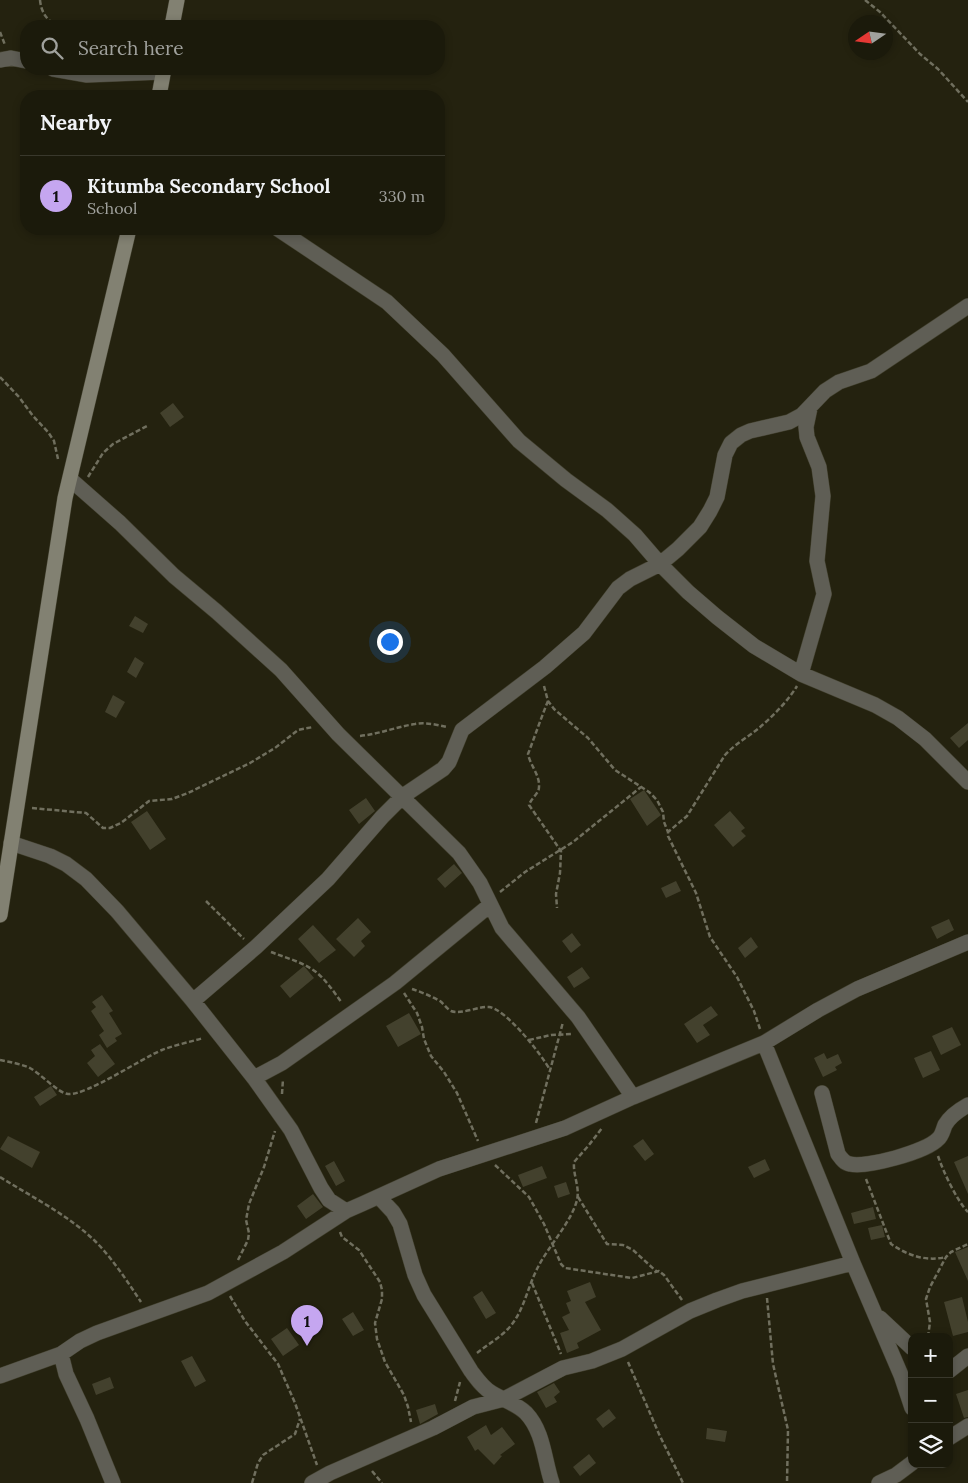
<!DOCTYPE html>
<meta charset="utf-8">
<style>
:root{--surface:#1b1a0b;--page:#282719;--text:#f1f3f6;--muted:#a0a19d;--line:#39382c;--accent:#c5a6f0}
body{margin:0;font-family:Lora,serif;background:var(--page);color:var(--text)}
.controls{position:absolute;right:15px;bottom:15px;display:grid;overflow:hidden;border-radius:10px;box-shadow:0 2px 8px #0003}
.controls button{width:45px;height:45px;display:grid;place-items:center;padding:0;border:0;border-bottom:1px solid var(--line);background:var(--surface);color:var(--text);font:25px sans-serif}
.compass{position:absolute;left:848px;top:15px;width:45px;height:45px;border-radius:50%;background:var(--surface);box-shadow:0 2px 8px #0003;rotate:257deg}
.you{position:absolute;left:389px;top:641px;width:18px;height:18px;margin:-12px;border:4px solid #fff;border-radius:50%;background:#1a73e8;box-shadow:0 0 0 8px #1a73e833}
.badge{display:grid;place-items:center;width:32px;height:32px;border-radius:50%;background:var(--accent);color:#111;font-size:16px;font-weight:700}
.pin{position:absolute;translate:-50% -41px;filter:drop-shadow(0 1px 2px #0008)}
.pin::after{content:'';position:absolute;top:26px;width:18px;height:15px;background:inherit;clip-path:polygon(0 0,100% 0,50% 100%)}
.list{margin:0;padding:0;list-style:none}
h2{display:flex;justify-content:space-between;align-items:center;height:65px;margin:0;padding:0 20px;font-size:21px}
h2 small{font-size:16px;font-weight:400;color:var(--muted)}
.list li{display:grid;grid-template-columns:32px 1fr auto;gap:15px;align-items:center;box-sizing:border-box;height:80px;padding:0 20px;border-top:1px solid var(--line)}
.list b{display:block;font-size:19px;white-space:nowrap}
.list p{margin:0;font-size:16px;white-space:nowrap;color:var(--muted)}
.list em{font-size:16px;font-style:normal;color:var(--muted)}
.icon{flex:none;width:28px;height:28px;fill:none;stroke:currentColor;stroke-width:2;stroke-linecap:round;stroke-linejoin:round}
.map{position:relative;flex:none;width:968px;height:1483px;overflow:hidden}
.search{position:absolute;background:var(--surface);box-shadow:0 2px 8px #0003;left:20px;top:20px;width:425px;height:55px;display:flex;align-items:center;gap:12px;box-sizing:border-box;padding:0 18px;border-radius:20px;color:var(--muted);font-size:19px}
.panel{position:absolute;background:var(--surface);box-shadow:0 2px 8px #0003;left:20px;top:90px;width:425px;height:145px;border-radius:20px}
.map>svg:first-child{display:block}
.building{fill:#43412d}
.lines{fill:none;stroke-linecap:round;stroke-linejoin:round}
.street-casing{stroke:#42402e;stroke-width:16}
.secondary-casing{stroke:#42402e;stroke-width:16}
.path{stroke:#706f5e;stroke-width:2.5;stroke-dasharray:5 2.5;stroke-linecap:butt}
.street{stroke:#5f5e55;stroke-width:15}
.secondary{stroke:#828172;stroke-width:15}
</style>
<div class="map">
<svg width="968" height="1483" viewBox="0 0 968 1483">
<rect width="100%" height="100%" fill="#24220f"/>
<path class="building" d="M173 403 184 417 170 427 160 413Z
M135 616 148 624 143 633 129 626Z
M135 657 144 663 136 678 127 672Z
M113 695 125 702 116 718 105 712Z
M968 723V740L959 748 950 738Z
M644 790 661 815 647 826 630 799Z
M366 798 375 811 359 824 349 810Z
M147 811 166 839 150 850 131 822Z
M730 811 745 828 741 831 746 836 733 847 714 825Z
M454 864 462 873 445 888 437 879Z
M676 881 681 891 666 898 661 888Z
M358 918 371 932 361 941 365 946 354 957 336 939Z
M949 919 954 930 937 939 931 927Z
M313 925 336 950 319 963 298 939Z
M572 933 581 945 571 953 562 941Z
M751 937 758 947 745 958 738 948Z
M304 966 314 978 290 998 280 986Z
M582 967 590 978 574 988 567 977Z
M102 995 113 1011 109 1013 122 1034 115 1038 117 1041 107 1048 99 1035 104 1031 91 1011 96 1007 92 1002Z
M711 1006 718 1015 703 1025 710 1035 697 1043 684 1024Z
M409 1013 421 1034 398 1047 386 1026Z
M952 1027 961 1045 941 1055 932 1036Z
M100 1044 115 1064 98 1077 87 1063 95 1056 91 1050Z
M931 1051 940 1070 923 1078 914 1058Z
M824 1053 827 1059 838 1054 842 1063 835 1067 837 1070 823 1077 814 1058Z
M51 1086 57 1095 40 1106 34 1097Z
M8 1136 40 1152 32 1168 0 1149Z
M643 1139 654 1154 645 1161 633 1146Z
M968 1156V1194L954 1162Z
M765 1159 770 1170 754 1178 748 1167Z
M334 1161 345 1181 336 1186 325 1166Z
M542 1166 547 1178 523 1187 518 1175Z
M566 1182 570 1194 558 1198 554 1186Z
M313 1194 323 1207 306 1219 297 1206Z
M873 1207 876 1219 854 1224 851 1213Z
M882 1225 885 1237 871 1240 868 1228Z
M968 1247V1281L955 1252Z
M590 1282 596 1297 585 1302 601 1330 577 1343 579 1348 567 1353 560 1333 569 1330 562 1317 570 1313 566 1303 571 1301 567 1291Z
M482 1291 496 1313 486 1319 473 1297Z
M962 1297 968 1322V1332L953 1336 944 1302Z
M353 1312 364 1330 353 1336 342 1319Z
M287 1328 299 1345 283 1356 271 1339Z
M192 1356 206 1381 195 1387 181 1361Z
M110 1377 114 1388 96 1395 92 1384Z
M554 1383 560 1392 554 1397 557 1402 546 1408 537 1392Z
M968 1390V1417L964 1418 956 1394Z
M435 1404 438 1414 420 1424 416 1410Z
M609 1409 616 1418 603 1428 596 1419Z
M486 1425 491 1435 502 1427 515 1444 500 1455 502 1456 494 1465 478 1449 475 1451 467 1437Z
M707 1428 727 1431 725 1442 706 1439Z
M589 1454 596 1463 580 1476 573 1467Z"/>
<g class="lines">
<defs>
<path id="street" d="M0 60 11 58 26 61
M53 69 87 75 163 72
M278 229 387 302 443 355 519 441 566 480 607 510 635 535 660 564 688 592 717 617 754 646 801 674 875 705 898 718 925 739 968 782
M70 479 120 523 174 576 217 612 281 670 338 734 459 853 480 883 502 928 578 1017 633 1097
M801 674 824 594 817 561 823 496 819 467 807 437 806 427 810 408
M11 843 50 856 66 864 86 879 117 911 193 1001 254 1078 291 1130 321 1188 329 1200 346 1211
M193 1001 256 947 328 879 382 817 403 796 443 769 449 762 462 730 545 667 584 633 618 588 630 579 660 564 678 549 700 527 710 511 717 497 725 455 731 443 741 435 750 431 789 422 802 415 825 391 839 382 871 371 968 306
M764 1043 853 1263 901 1375 912 1408
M254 1078 282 1063 395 983 490 905
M822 1093 838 1154C841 1158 844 1163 850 1164 866 1168 926 1152 938 1139 942 1136 943 1130 945 1125 950 1116 959 1110 968 1105
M379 1197 393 1212 400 1224 415 1275 424 1295 471 1371C477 1379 483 1388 492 1393 503 1400 517 1404 526 1413 544 1432 544 1460 552 1483
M880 1318 912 1348
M61 1354 66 1374 87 1419 113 1483
M949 1371 968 1356
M0 1376 61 1354 80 1341 97 1333 208 1293 283 1252 346 1211 362 1204 439 1169 565 1128 633 1097 764 1043 818 1010 857 989 968 942
M949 1438 968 1426
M312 1483 330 1473 433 1428 473 1407 504 1399 563 1368 592 1361 622 1349 690 1311 717 1300 742 1291 853 1263
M879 1483 896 1475 912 1463"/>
<path id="secondary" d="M172 26 177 0
M159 96 164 69
M0 915 65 498 129 229"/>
</defs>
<use href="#street" class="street-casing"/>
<use href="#secondary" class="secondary-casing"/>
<path class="path" d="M40 0C41 12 47 21 58 26
M865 0 880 12 920 54 938 69 968 102
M0 32 5 45
M0 377 19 397 33 416 48 432 54 441 58 459
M88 477 103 453 113 444 147 426
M544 686 548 701 554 709 588 738 615 770 649 792 657 800 663 812 664 822 668 832
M548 701C541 718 535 736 528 754 530 765 540 775 539 787 539 794 531 798 529 805L561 851 560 873 556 894 557 908
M360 736C379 734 396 727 415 724 426 722 437 725 447 727
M32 808 86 813 103 828H110L121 823 149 801 172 799 188 793 250 763 275 748 298 730 313 727
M500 892 525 872 573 842 641 787
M206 901 244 939
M271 952C286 958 303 962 316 972 326 980 334 992 342 1003
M412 989C421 992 431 996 440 1001 444 1004 447 1009 451 1011 461 1015 479 1006 489 1007 506 1009 542 1055 550 1070
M404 993 417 1013 422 1027 424 1039 431 1056 444 1072 457 1093 478 1141
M760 1029 754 1011 737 977 710 937 696 893 668 836V832L687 816 725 755C735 744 748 737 759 728 773 716 788 701 797 686
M529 1040 551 1035 572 1034
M0 1060C10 1062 21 1064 30 1068 41 1074 58 1093 68 1094 86 1096 142 1058 162 1050 175 1045 190 1042 203 1038
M282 1094 283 1079
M536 1123 563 1022
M938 1156C943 1171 957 1201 968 1212
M495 1165 529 1197 544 1224 561 1264 565 1268 632 1278 659 1271 664 1275 682 1300
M0 1177C32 1197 68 1215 95 1241 113 1259 127 1281 141 1302
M866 1179 891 1244C907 1255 926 1262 946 1257
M578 1197 607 1244 623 1245 633 1250 656 1271
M340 1232 342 1237 359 1250 380 1282 382 1290V1299L375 1323 377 1339 385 1362 404 1395 408 1407 411 1422
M238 1260 248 1240 249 1233 246 1220 249 1204 264 1167 275 1131
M532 1283 561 1354
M230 1296 245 1321 278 1364 295 1403 317 1465
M767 1298 773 1364 788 1430 787 1483
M928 1337 930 1322 926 1299 930 1287 946 1257 951 1252 968 1244
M477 1353C487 1345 499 1338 508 1329 524 1312 527 1288 538 1267 548 1247 572 1221 577 1200 580 1187 573 1176 574 1162L589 1145 602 1128
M628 1362 659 1434 683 1483
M455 1401 460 1382
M372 1471 382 1483
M252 1483 258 1463 263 1455 295 1434 300 1419"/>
<use href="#street" class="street"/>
<use href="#secondary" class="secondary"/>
</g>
</svg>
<div class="controls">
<button>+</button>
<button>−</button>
<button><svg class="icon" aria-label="layers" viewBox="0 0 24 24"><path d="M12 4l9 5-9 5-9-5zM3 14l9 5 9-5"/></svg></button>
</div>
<svg class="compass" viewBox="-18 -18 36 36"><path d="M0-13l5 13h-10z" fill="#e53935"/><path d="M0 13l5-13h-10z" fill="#a0a19d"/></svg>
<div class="you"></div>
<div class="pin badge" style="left:307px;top:1346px">1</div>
<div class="search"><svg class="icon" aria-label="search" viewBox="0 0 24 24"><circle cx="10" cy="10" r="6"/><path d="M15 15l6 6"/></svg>Search here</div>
<section class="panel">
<h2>Nearby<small></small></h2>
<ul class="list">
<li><span class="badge">1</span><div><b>Kitumba Secondary School</b><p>School</p></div><em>330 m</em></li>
</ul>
</section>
</div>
